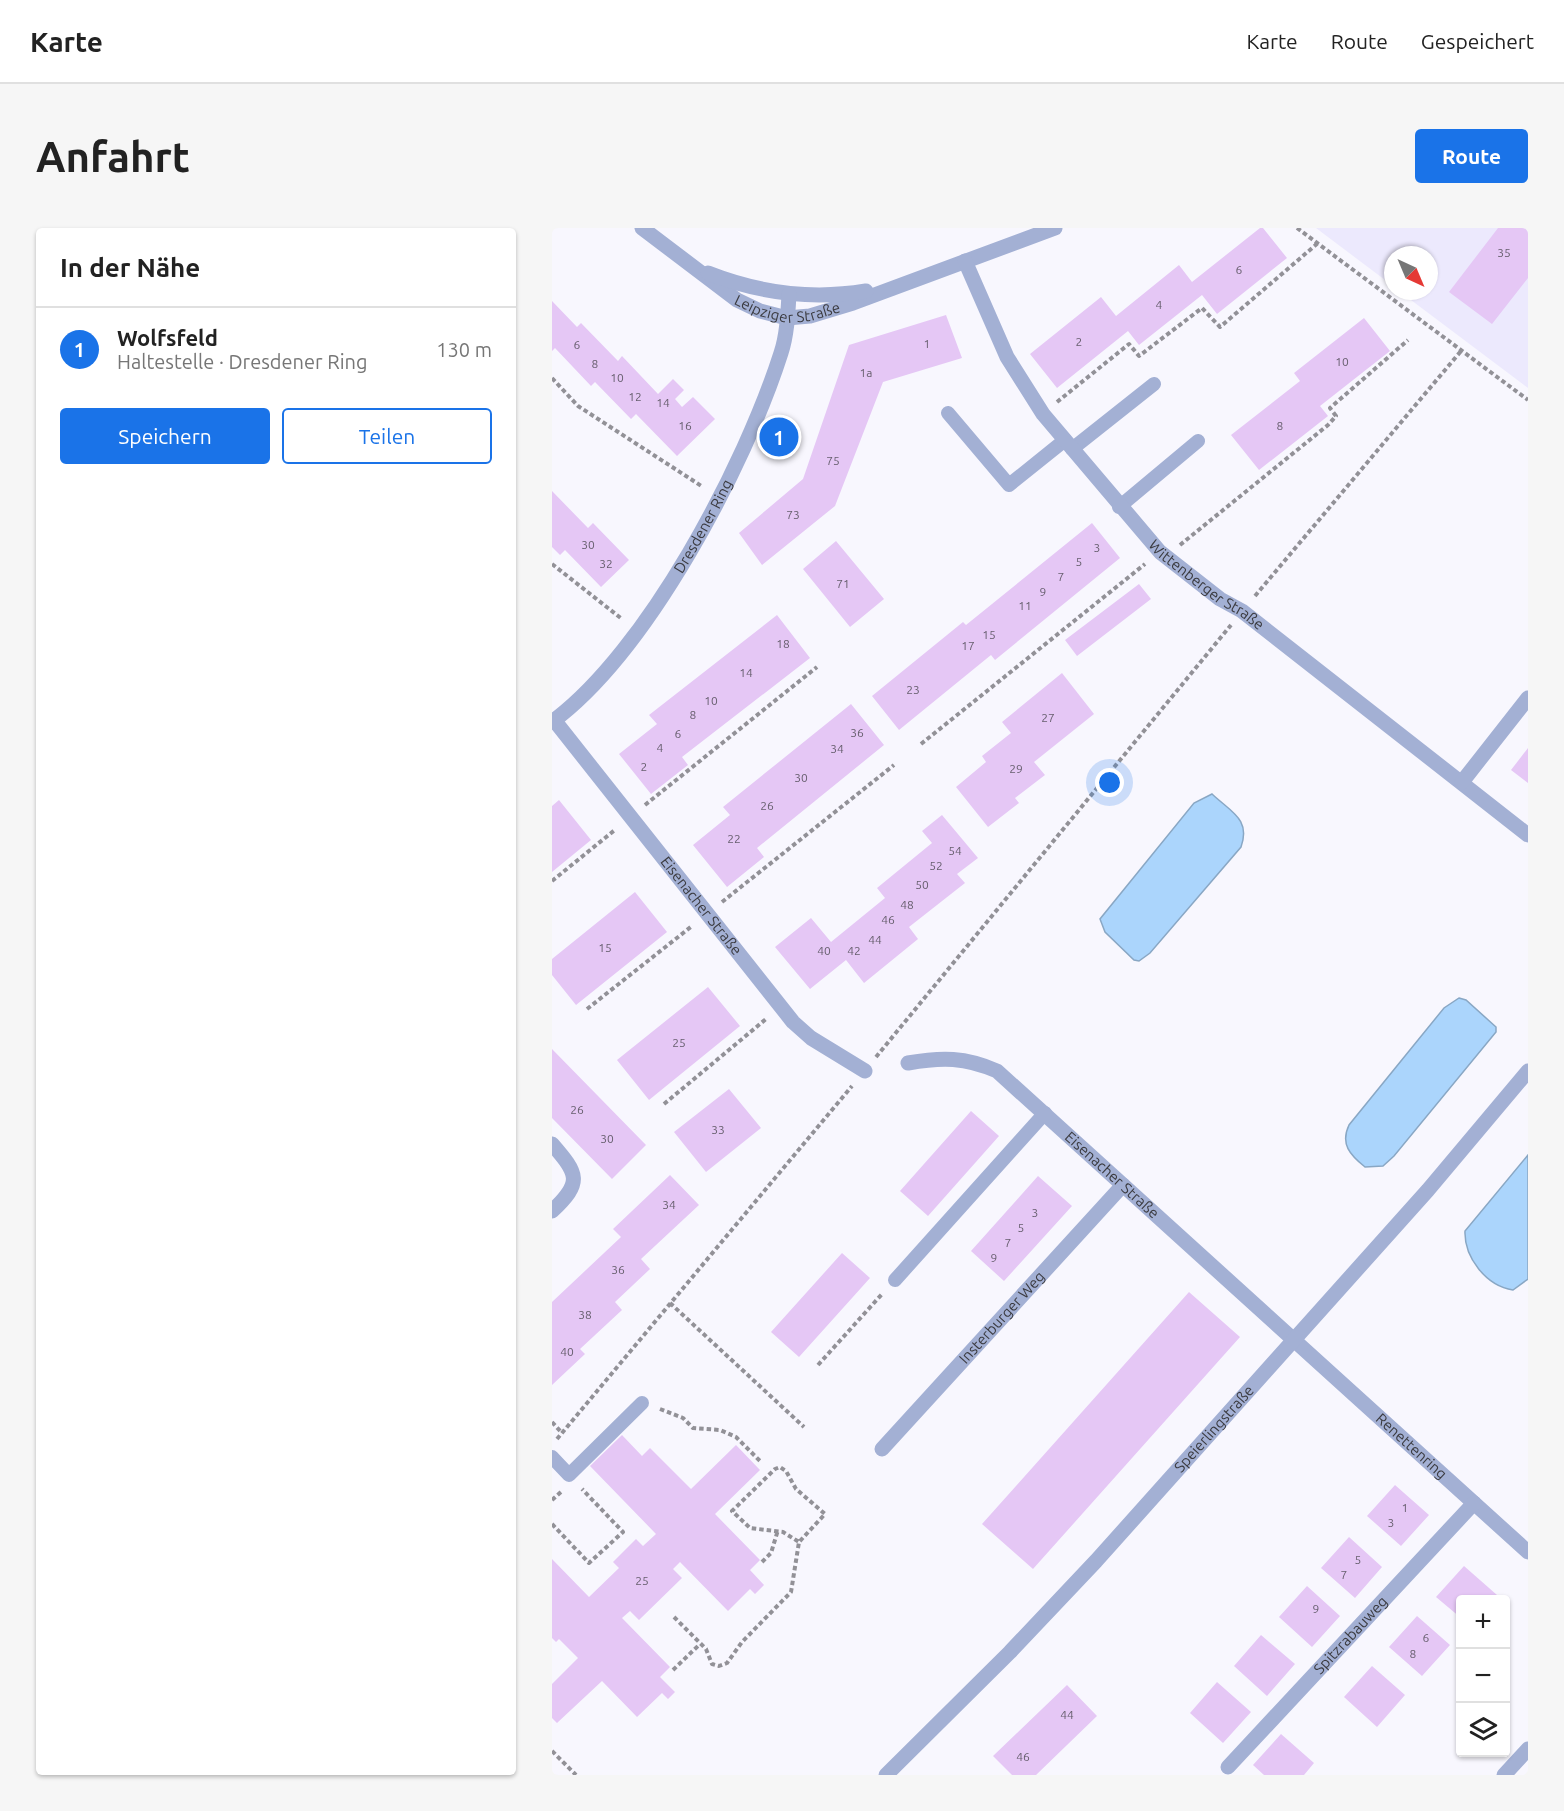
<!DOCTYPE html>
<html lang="de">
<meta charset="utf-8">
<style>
:root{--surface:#fff;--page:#f6f6f6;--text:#222;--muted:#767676;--line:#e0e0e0;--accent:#1a73e8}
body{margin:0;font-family:Ubuntu,sans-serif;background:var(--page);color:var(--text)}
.controls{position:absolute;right:18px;bottom:18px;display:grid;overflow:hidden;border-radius:6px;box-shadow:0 2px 4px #0004}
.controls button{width:54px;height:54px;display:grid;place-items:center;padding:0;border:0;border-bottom:2px solid var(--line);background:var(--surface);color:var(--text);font:30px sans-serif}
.compass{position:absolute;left:832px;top:18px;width:54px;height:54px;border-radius:50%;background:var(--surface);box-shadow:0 2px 4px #0004;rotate:136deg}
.you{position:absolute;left:558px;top:555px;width:21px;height:21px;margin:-15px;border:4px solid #fff;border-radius:50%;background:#1a73e8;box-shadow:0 0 0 9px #1a73e833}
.badge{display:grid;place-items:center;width:39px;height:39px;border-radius:50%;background:var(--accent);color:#fff;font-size:20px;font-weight:700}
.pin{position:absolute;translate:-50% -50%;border:3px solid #fff;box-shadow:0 2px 6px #0006}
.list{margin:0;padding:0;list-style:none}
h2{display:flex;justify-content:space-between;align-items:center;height:78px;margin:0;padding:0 24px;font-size:26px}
h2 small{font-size:20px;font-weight:400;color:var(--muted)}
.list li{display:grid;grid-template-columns:39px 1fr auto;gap:18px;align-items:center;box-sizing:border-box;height:84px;padding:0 24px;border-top:2px solid var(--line)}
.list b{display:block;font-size:22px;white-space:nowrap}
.list p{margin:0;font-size:20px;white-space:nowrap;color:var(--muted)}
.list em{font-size:20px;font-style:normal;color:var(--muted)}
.actions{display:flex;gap:12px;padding:18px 24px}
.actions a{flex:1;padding:14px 0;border:2px solid var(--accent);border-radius:6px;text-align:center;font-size:21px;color:var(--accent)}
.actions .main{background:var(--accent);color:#fff}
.icon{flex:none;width:33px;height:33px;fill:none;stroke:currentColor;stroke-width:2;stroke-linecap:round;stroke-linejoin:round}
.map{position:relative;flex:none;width:976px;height:1547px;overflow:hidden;border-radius:6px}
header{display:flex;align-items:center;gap:36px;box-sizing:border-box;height:84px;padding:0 30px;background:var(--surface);border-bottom:2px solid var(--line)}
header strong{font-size:28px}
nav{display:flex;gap:33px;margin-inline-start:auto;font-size:21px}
.intro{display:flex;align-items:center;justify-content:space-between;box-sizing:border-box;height:144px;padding:0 36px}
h1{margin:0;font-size:42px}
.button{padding:15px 27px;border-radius:6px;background:var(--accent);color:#fff;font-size:21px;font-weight:700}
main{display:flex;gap:36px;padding:0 36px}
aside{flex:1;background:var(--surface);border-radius:6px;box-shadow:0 2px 4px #0004}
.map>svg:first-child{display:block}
.built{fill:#ece9fd}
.water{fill:#abd5fc;stroke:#89a7c4;stroke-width:1.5}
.building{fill:#e5c7f5}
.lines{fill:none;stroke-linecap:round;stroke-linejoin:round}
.path{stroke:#929197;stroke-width:4;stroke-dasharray:4.5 3;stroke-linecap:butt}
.service{stroke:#a3b0d4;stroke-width:14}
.minor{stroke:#a3b0d4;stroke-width:15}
.labels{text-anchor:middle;stroke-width:4.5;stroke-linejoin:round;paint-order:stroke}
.number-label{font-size:12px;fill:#665e6d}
.street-label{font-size:15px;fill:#3b3b40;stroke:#fff}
</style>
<header>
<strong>Karte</strong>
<nav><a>Karte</a><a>Route</a><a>Gespeichert</a></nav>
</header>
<div class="intro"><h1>Anfahrt</h1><a class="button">Route</a></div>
<main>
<aside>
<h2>In der Nähe<small></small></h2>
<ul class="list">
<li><span class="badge">1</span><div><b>Wolfsfeld</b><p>Haltestelle · Dresdener Ring</p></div><em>130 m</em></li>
</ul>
<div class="actions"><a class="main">Speichern</a><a>Teilen</a></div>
</aside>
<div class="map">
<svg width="976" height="1547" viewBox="0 0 976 1547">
<rect width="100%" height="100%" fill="#f8f7fe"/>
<path class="built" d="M764 0H976V160L847 63H877V27H841V58Z"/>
<path class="water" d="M660 566C679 584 699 591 689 619L598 725 587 733 582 732 553 704 548 691 642 575Z
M907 770 914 772 944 799V804L842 928 831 938 813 939C798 927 788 916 797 897L892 780Z
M976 927V1051L961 1062C934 1058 912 1029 913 1003Z"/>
<path class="building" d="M708 0H711L735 30 665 86 650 67 587 117 576 103 505 160 478 126 549 69 564 88 627 37 640 54Z
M946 0H976V50L940 96 897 64Z
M0 73 25 99 29 95 66 133 70 128 106 166 121 151 132 162 123 171 130 179 141 169 163 191 125 228 84 186 79 191 43 154 39 158 3 120 0 123Z
M394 87 410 130 331 154 283 278 210 337 187 305 251 251 297 117Z
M812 90 838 123 768 178 776 188 707 242 679 207 748 153 742 145Z
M0 263 36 300 41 295 77 332 49 359 13 322 8 327 0 319Z
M540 295 568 330 443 432 439 427 347 502 320 468 411 394 414 397Z
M284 313 332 371 298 399 251 341Z
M587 356 599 371 525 428 513 412Z
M225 387 258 430 130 529 136 537 99 566 67 526 105 496 97 487Z
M510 445 542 486 482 534 493 547 463 570 467 575 436 599 404 559 434 534 430 528 459 505 450 494Z
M299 476 332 517 205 620 212 629 175 659 141 617 178 587 171 579Z
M976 520V555L959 542Z
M7 572 39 612 0 644V578Z
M390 587 426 630 405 646 413 655 357 699 366 711 312 755 294 732 258 761 223 719 259 690 279 714 333 670 325 660 380 615 370 603Z
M83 664 115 704 24 777 0 747V731Z
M156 759 188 798 97 872 65 832Z
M0 821 94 917 60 951 0 890Z
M177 861 209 900 154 944 122 904Z
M419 883 447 908 376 988 348 963Z
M118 947 147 977 89 1031 98 1041 63 1074 70 1082 28 1121 33 1126 0 1157V1074L69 1009 61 1001Z
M486 948 520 978 452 1053 419 1023Z
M290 1025 318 1050 247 1129 219 1104Z
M637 1064 688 1109 481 1341 430 1296Z
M70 1207 90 1228 98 1220 139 1261 184 1217 208 1242 163 1286 208 1332 198 1342 212 1357 203 1366 198 1361 176 1383 128 1334 121 1341 130 1350 87 1392 78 1383 70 1390 118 1439 108 1449 123 1464 116 1471 110 1465 85 1489 50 1453 5 1495 0 1490V1456L26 1430 7 1411 4 1414 0 1410V1331L37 1369 67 1340 61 1334 84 1311 91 1318 104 1306 38 1238Z
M843 1257 877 1287 849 1318 815 1288Z
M797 1309 830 1339 803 1370 769 1340Z
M912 1338 945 1367 941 1371H909V1390L884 1369Z
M755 1358 788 1388 760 1419 727 1389Z
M865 1388 898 1417 870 1448 837 1419Z
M709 1407 743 1436 715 1468 682 1438Z
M820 1438 853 1467 825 1499 792 1469Z
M665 1454 699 1484 671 1515 638 1485Z
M515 1457 545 1488 484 1547H460L441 1528Z
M729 1506 762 1535 752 1547H712L701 1537Z"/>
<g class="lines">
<path class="path" d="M745 0 976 172
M0 150 26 178 151 259
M505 174 577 116 587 128 650 80 668 99 766 15
M628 317 776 197 784 188 778 180 856 112
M0 336 70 391
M703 368 909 123
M369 516 593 336
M93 577 265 439
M0 653 64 601
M170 674 342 537
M35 781 140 698
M324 829 679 397
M112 876 214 791
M118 1075 252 1199
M266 1137 330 1066
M108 1181 131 1190 141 1200 168 1202 184 1209 209 1234
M0 1194 10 1205
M5 1211 300 858
M0 1272 10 1263
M0 1296 37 1335 71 1304 30 1261
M210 1334 219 1325 226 1302
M122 1389 154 1421 160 1436 167 1438 175 1435 190 1414 239 1364 247 1314 273 1286 244 1261 234 1243 228 1239 223 1241 180 1283 198 1300 231 1304 247 1314
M121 1442 148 1416
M0 1523 24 1547"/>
<path class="service" d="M396 185 457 257 513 212
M520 221 602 156
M567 279 646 213
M343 1052 493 885
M0 1229 17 1247 90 1175"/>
<g class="minor">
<path id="s1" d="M90 0 185 72 208 83 235 90 258 88 301 75 503 0"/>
<path id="s2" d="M413 33 455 129 491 186 608 324 668 371 690 383 976 607"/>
<path d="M156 45C207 65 260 72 314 63"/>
<path id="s3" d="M2 492 241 794 259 810 313 843"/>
<path id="s4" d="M0 494C96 423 193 238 229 125 235 107 236 85 237 66"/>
<path d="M910 554 976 470"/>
<path id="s5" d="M356 835C390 829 413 829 445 843L976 1324"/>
<path d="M0 916C26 946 31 954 0 983"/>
<path id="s6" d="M330 1221 571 957"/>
<path id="s7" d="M676 1539 922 1275"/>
<path id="s8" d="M334 1547 458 1424 544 1333 876 962 976 843"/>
<path d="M952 1547 976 1521"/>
</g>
</g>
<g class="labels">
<g class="number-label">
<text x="952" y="29">35</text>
<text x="687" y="46">6</text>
<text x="607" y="81">4</text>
<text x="527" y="118">2</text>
<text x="375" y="120">1</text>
<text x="25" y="121">6</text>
<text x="790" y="138">10</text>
<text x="43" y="140">8</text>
<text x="314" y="149">1a</text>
<text x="65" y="154">10</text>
<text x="83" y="173">12</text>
<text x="111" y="179">14</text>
<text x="133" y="202">16</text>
<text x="728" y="202">8</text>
<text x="281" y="237">75</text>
<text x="241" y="291">73</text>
<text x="36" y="321">30</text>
<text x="545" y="324">3</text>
<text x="527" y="338">5</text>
<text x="54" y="340">32</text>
<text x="509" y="353">7</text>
<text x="291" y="360">71</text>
<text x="491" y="368">9</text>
<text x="473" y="382">11</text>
<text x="437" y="411">15</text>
<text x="231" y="420">18</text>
<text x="416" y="422">17</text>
<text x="194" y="449">14</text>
<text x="361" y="466">23</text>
<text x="159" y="477">10</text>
<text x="141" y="491">8</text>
<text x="496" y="494">27</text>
<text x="305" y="509">36</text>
<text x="126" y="510">6</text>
<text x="108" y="524">4</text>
<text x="285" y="525">34</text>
<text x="92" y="543">2</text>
<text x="464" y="545">29</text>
<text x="249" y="554">30</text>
<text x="215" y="582">26</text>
<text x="182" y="615">22</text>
<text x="403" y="627">54</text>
<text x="384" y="642">52</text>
<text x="370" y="661">50</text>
<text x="355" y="681">48</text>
<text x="336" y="696">46</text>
<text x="323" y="716">44</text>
<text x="53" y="724">15</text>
<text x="272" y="727">40</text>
<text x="302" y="727">42</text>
<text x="127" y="819">25</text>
<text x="25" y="886">26</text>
<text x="166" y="906">33</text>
<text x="55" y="915">30</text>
<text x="117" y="981">34</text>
<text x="483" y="989">3</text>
<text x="469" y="1004">5</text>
<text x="456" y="1019">7</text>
<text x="442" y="1034">9</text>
<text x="66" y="1046">36</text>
<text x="33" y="1091">38</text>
<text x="15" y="1128">40</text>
<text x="853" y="1284">1</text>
<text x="839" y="1299">3</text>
<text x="806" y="1336">5</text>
<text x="792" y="1351">7</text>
<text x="90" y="1357">25</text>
<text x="764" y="1385">9</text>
<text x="874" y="1414">6</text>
<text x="861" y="1430">8</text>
<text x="515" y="1491">44</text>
<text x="471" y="1533">46</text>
</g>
<g class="street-label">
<text dy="5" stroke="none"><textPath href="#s1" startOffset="172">Leipziger Straße</textPath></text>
<text dy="5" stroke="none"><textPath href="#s4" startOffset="249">Dresdener Ring</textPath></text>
<text dy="5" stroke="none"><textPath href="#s2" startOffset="410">Wittenberger Straße</textPath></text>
<text dy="5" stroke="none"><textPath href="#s3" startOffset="237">Eisenacher Straße</textPath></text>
<text dy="5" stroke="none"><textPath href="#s5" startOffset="246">Eisenacher Straße</textPath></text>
<text dy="5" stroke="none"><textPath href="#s6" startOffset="178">Insterburger Weg</textPath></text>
<text dy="5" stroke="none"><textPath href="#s8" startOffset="477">Speierlingstraße</textPath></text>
<text dy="5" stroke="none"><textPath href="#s5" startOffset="650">Renettenring</textPath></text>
<text dy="5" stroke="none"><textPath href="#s7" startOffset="180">Spitzrabauweg</textPath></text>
</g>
</g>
</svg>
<div class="controls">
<button>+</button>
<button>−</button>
<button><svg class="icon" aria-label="layers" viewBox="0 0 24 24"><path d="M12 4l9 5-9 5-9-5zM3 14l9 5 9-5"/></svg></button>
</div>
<svg class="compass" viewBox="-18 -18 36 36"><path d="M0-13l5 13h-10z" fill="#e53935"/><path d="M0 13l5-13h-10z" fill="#767676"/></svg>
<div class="you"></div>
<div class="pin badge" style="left:227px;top:209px">1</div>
</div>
</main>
